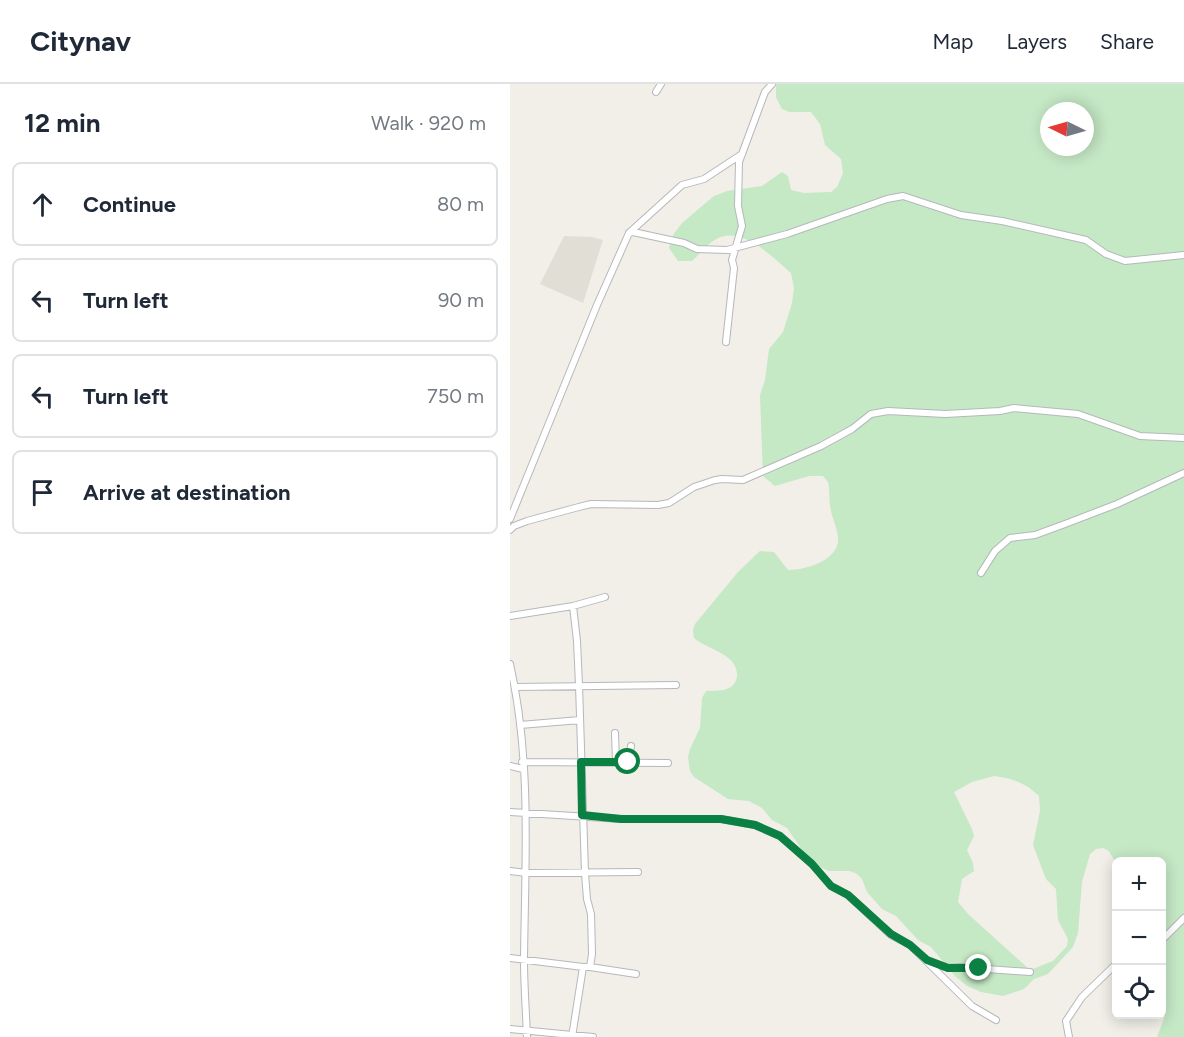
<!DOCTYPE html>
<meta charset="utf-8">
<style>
:root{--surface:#fff;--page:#f2f2f3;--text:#1f2937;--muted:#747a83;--line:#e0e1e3}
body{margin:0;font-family:Figtree,sans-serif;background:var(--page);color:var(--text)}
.controls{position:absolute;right:18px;bottom:18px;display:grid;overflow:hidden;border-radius:9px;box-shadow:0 3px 15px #0003}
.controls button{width:54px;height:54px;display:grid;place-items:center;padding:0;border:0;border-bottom:2px solid var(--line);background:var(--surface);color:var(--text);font:30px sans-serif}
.compass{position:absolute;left:530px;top:18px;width:54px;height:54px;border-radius:50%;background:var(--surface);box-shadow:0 3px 15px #0003;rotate:275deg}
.stop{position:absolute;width:18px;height:18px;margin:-14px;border:4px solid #0b8043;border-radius:50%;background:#fff}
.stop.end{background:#0b8043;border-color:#fff;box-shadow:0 2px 6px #0008}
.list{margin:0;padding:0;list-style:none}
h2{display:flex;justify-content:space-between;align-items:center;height:78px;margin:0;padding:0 24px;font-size:26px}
h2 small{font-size:20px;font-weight:400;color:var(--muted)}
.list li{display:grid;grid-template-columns:39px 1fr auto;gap:18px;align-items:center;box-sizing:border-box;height:84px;margin:0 12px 12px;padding:0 12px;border:2px solid var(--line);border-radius:9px}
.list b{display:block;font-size:22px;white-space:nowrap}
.list em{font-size:20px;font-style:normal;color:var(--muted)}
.icon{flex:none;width:33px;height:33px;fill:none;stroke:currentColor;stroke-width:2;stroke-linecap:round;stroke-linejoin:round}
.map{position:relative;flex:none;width:674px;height:953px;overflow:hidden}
header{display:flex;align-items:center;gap:36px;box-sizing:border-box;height:84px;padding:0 30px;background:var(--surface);border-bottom:2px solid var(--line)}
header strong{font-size:28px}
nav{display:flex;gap:33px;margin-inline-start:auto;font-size:21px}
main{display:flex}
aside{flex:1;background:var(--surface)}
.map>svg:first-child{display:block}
.education{fill:#e1ded6}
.green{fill:#c5e8c5;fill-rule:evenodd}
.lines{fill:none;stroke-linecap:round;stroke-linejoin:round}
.minor-casing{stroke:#b5b8bc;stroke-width:8}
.minor{stroke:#fff;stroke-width:6}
.route{stroke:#0b8043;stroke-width:8}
</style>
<header>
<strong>Citynav</strong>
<nav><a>Map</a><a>Layers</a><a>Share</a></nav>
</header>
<main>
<aside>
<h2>12 min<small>Walk · 920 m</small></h2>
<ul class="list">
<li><svg class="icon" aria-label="ahead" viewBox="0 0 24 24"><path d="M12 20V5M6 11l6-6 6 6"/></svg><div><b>Continue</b></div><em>80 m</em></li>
<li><svg class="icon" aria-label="left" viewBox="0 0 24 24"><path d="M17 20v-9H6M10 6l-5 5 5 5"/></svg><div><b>Turn left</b></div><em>90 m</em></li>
<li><svg class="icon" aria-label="left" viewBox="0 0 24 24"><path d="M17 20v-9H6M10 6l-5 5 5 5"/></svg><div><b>Turn left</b></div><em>750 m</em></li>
<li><svg class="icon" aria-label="arrive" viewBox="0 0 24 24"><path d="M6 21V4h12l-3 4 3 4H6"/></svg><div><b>Arrive at destination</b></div></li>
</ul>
</aside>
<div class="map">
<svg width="674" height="953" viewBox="0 0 674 953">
<rect width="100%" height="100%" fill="#f1efe8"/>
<path class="education" d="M54 152 82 153 93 156 73 219 30 200Z"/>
<path class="green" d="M266 0H674V953H647L655 932 652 927V778L631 777 627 774 606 779 599 767 593 764 586 765 580 770 572 798 568 849 563 863 538 890 524 895 514 905 493 912 471 908 457 902 446 893 421 863 408 856 386 832 372 825 357 808 352 795 347 790 340 787H319L312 784 295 770 277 744 262 736 252 724 239 717 218 715 184 693 180 687 178 673 180 665 190 644 192 614 196 607C203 606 212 608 219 604 223 602 226 598 227 593 229 570 198 566 184 554L183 546 185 540 228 488 250 467 264 468 278 486C294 486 325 478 328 458 329 445 321 434 320 421 319 414 320 406 318 398L313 392H299L265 402 253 392 250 311 255 296 259 265 273 248 282 219 284 204 281 189C262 173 230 138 203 157 195 162 189 171 182 177H168L159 164 163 151 172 139 204 112 217 107 252 102 272 88 278 92 281 106 294 109 321 108 327 103 333 89 331 75 315 61 310 40 301 28H279L272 25 266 13ZM539 27H575V63H539ZM484 692C502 694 516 699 529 712L530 727 523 761 536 795 546 805 548 836 558 855 557 862 543 877 520 886 458 830 448 818 452 795 464 787 463 779 457 766 464 752 462 745 444 708 462 698Z"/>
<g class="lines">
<defs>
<path id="minor" d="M146 8 151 0
M119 149 123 148 174 159 187 165 217 166 277 150 377 115 393 112 451 131 492 137 576 156 596 170 615 177 674 171
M216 258 224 184 222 176 232 142 228 122 229 78 255 8 262 0
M0 435 87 221 119 149 172 101 194 95 232 70
M0 446 4 442 17 437 65 424 81 420 148 421 159 419 184 403 205 396 212 395 233 396 311 362 342 345 361 330 378 327 435 330 490 327 504 324 568 330 630 352 674 354
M471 489 485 467 500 454 525 451 555 440 607 420 674 389
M0 532 63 522 95 513
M0 580C22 677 15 778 14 876 14 901 16 927 17 953
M5 603 166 601
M10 641 70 636
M105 649 106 678
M12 678 158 679
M118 678 121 662
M0 682 13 685
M0 728 111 735H211L245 741 270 752 302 780 321 802 338 811 381 851 400 861 462 922 486 936
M0 787 17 789 128 788
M652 856 674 834
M0 874 73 883
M421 878 438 884 450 883 520 888
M80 883 126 890
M0 945 83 953
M62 953 73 883H80L82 870 81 830 77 815 75 789 69 601 67 557 63 522
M559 953 556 937 572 913 606 880"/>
</defs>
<use href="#minor" class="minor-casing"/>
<use href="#minor" class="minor"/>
</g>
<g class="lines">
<path class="route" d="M118 678H71L72 731 111 735H211L245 741 270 752 302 780 321 802 338 811 381 850 400 861 417 876 438 884H469"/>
</g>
</svg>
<div class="controls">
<button>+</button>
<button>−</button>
<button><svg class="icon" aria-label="locate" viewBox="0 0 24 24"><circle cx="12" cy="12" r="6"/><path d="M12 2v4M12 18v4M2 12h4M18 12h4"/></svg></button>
</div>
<svg class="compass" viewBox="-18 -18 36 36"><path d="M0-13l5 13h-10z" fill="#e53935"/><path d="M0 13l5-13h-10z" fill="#747a83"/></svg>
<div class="stop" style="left:118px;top:678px"></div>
<div class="stop end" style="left:469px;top:884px"></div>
</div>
</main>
